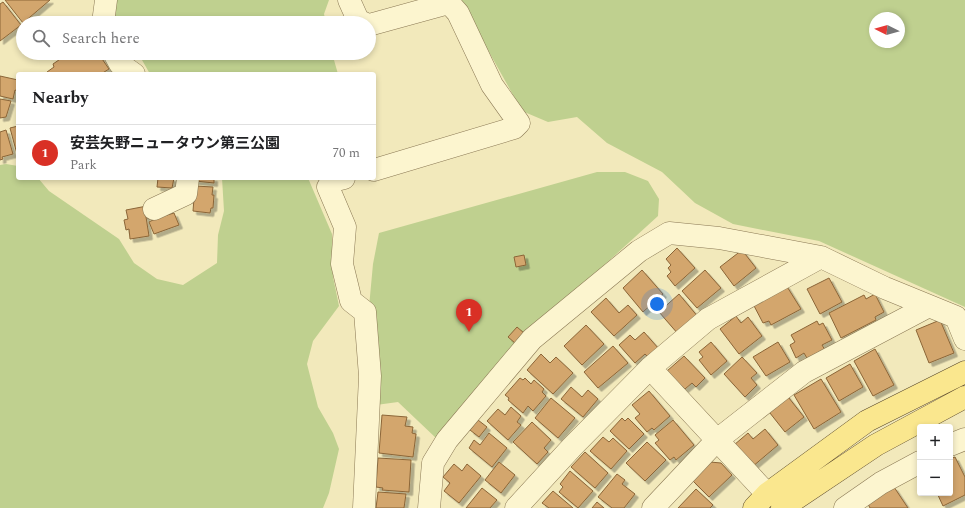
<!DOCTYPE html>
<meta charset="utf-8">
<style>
:root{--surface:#fff;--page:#f6f6f6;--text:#202124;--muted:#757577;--line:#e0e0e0;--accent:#d93025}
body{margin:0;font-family:Spectral,"Noto Sans JP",serif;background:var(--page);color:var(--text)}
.controls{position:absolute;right:12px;bottom:12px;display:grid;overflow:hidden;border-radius:4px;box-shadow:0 2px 6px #0003}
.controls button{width:36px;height:36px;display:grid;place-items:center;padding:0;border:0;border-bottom:1px solid var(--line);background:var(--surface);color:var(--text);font:20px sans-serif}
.compass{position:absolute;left:869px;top:12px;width:36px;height:36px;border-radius:50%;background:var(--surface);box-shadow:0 2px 6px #0003;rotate:275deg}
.you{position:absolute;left:657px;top:304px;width:14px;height:14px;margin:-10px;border:3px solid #fff;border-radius:50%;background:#1a73e8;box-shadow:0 0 0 6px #1a73e833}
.badge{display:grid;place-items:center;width:26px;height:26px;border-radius:50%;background:var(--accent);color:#fff;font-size:13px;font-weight:700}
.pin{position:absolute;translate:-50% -33px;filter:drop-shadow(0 1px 2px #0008)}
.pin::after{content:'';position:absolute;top:21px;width:14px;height:12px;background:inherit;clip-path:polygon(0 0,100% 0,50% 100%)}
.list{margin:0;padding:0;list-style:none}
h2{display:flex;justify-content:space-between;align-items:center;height:52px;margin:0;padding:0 16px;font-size:17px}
h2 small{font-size:13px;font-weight:400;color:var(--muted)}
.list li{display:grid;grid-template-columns:26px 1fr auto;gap:12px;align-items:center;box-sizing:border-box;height:56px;padding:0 16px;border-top:1px solid var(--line)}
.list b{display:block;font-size:15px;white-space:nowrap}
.list p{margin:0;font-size:13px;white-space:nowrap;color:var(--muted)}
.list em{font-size:13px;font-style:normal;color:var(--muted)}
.icon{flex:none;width:22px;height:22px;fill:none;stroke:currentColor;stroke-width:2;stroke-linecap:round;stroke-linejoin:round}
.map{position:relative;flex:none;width:965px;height:508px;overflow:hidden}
.search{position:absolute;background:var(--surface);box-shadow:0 2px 6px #0003;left:16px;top:16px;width:360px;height:44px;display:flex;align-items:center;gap:10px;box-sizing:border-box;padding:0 14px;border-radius:22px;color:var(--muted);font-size:15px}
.panel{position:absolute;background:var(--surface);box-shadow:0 2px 6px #0003;left:16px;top:72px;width:360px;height:108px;border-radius:4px}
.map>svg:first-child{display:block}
.green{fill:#bfd08f;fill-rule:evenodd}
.building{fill:#d3a66d;stroke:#8b6537;filter:url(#shadow)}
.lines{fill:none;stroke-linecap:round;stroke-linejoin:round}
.minor-casing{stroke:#8a7854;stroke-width:23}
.major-casing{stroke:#574529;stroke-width:23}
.minor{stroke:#fcf5cf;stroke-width:22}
.major{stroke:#fae78e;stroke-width:22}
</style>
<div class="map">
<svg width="965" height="508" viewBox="0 0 965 508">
<defs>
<filter id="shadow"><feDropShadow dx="3.5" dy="3.5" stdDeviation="0" flood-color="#0004"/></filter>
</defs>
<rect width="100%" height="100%" fill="#f2e9bb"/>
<path class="green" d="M112 0H329L324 14 326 23H114L111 8Z
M460 0H965V307L819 241 733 224 695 203 662 172 607 143 577 117 548 122 522 111ZM875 18H899V42H875Z
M138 53H332L338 74H150Z
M6 164 18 166V178H38L49 191 119 239 134 263 157 279 183 285 217 263 218 235 224 211 222 178H308L332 234 333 277 339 306 313 341 307 364 318 407 333 433 339 449 329 493 323 508H0V165Z
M597 172H625L648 181 659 199 658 216 567 299 437 439 398 402 376 405 369 307 373 264 379 233Z"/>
<path class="building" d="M5 0H50L23 23Z
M3 2 21 25 0 41V4Z
M69 53H98L109 69 101 74H49L47 72 54 67 53 64Z
M0 76 18 80V91L15 90 13 99 0 96Z
M0 99 11 101 6 117 0 118Z
M18 126V154H17L10 128Z
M6 130 13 154 2 157 3 159 0 160V132Z
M158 178H174L172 188 157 187Z
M196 178H214V183L195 181Z
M195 186 213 187 212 195H214L213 208H211L210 213 193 211Z
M147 206 149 216 146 217 149 236 130 239 129 229 126 230 124 220 128 219 126 210Z
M165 210 167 215 174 213 179 225 154 234 149 222 155 219Z
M677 248 695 268 675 286 667 276 671 272 668 268 671 265 666 259Z
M742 250 756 268 734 286 720 267Z
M524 255 526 265 516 267 514 257Z
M642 270 663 294 643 312 623 288Z
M705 270 721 288 697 308 682 291Z
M829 278 842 302 820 314 807 289Z
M786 285 801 309 771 325 769 321 763 323 752 302Z
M679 294 699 318 679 335 659 312Z
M875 294 884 312 875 317 876 320 841 338 829 313 864 295 866 299Z
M606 298 619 313 628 305 637 315 614 336 591 312Z
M736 316 741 323 748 317 762 336 739 354 720 329Z
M940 320 954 353 929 363 916 330Z
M817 321 819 325 823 323 832 340 822 345 825 350 808 360 804 353 796 358 790 345 795 342 791 335Z
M586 325 604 344 582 365 564 346Z
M517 327 524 333 515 343 508 337Z
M644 332 659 349 649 358 645 354 635 363 619 345 630 335 635 340Z
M711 342 727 361 711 375 699 360 703 357 699 352Z
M778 342 790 362 766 376 753 357Z
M613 346 628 363 598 388 584 372Z
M875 349 894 385 873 396 854 361Z
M541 354 550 363 556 357 573 373 553 394 527 370Z
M684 356 705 378 696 387 692 383 685 389 667 371Z
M742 357 757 373 751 378 757 385 745 397 724 374Z
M850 364 863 387 839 401 826 378Z
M520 378 523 380 525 378 531 384 534 380 544 389 542 392 546 396 533 411 528 406 523 413 508 400 509 398 505 395Z
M821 379 841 412 814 429 794 395Z
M571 387 582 397 588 390 598 399 583 417 561 399Z
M649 391 670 416 654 430 652 428 647 432 635 418 640 414 632 405Z
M785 393 804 417 785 432 766 408Z
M551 398 575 418 558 438 535 418Z
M511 407 521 416 517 422 521 425 508 440 487 421 498 409 505 415Z
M382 415 407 417 405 426 413 427 412 433 416 434 413 457 379 453Z
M622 418 625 421 628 418 644 434 629 449 610 431Z
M478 420 487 427 479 437 470 430Z
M673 420 694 445 676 460 674 457 670 460 655 443 659 440 655 435Z
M532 422 551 440 544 448 548 452 537 464 513 442Z
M765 429 778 445 752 467 734 445 748 433 753 439Z
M489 433 507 448 492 467 469 448 474 440 480 445Z
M603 437 609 442 613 438 627 451 611 469 590 451Z
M647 442 666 460 645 481 626 463Z
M585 452 608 473 595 488 571 467Z
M955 457 965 477V495L943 506 937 493H950V459Z
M378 458 411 460 409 492 382 490 383 488 376 487Z
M499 462 515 475 501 493 485 480Z
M710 462 721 463 732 475 709 497 692 480Z
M454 464 462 471 467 464 481 476 459 503 444 491 450 483 443 477Z
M570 471 593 491 578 508 559 492 563 487 560 484Z
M617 474 625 480 622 484 635 494 624 508H612L598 497Z
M894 487 908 508H870L868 504Z
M482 488 497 500 490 508H466Z
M696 489 713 505 710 508H678Z
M553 491 573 508H549L542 503Z
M378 492 406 494 404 508H376Z
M597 502 604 508H592Z"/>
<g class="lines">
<defs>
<path id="minor" d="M349 0 358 20 364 23
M103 23 106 0
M369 25 449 3 458 13 492 85 519 123 514 128 374 170
M114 53 120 64 134 74
M344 178 332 181 328 187 345 227 342 264 351 301 365 312 370 376 364 508
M154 209 186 194 188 178
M650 368 767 494
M950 445 965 439
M429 508 433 463 447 440 532 339 639 251 669 233 719 238 821 257 885 288 956 317 965 339
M516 508 572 447 650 368 708 319 821 257
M653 508 717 440 804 372 927 307
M845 508 881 483 920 462"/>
<path id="major" d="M754 508 767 494 867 421 965 372
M782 508 876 445 965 397"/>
</defs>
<use href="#minor" class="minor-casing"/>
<use href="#major" class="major-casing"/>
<use href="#minor" class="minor"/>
<use href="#major" class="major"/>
</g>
</svg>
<div class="controls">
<button>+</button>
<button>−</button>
</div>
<svg class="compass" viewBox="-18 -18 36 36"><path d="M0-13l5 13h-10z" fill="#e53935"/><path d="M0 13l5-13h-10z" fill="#757577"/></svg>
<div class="you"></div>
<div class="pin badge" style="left:469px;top:332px">1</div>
<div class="search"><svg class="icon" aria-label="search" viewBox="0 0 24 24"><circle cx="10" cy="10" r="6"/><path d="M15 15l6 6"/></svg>Search here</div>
<section class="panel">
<h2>Nearby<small></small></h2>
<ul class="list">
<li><span class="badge">1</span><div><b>安芸矢野ニュータウン第三公園</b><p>Park</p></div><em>70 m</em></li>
</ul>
</section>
</div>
